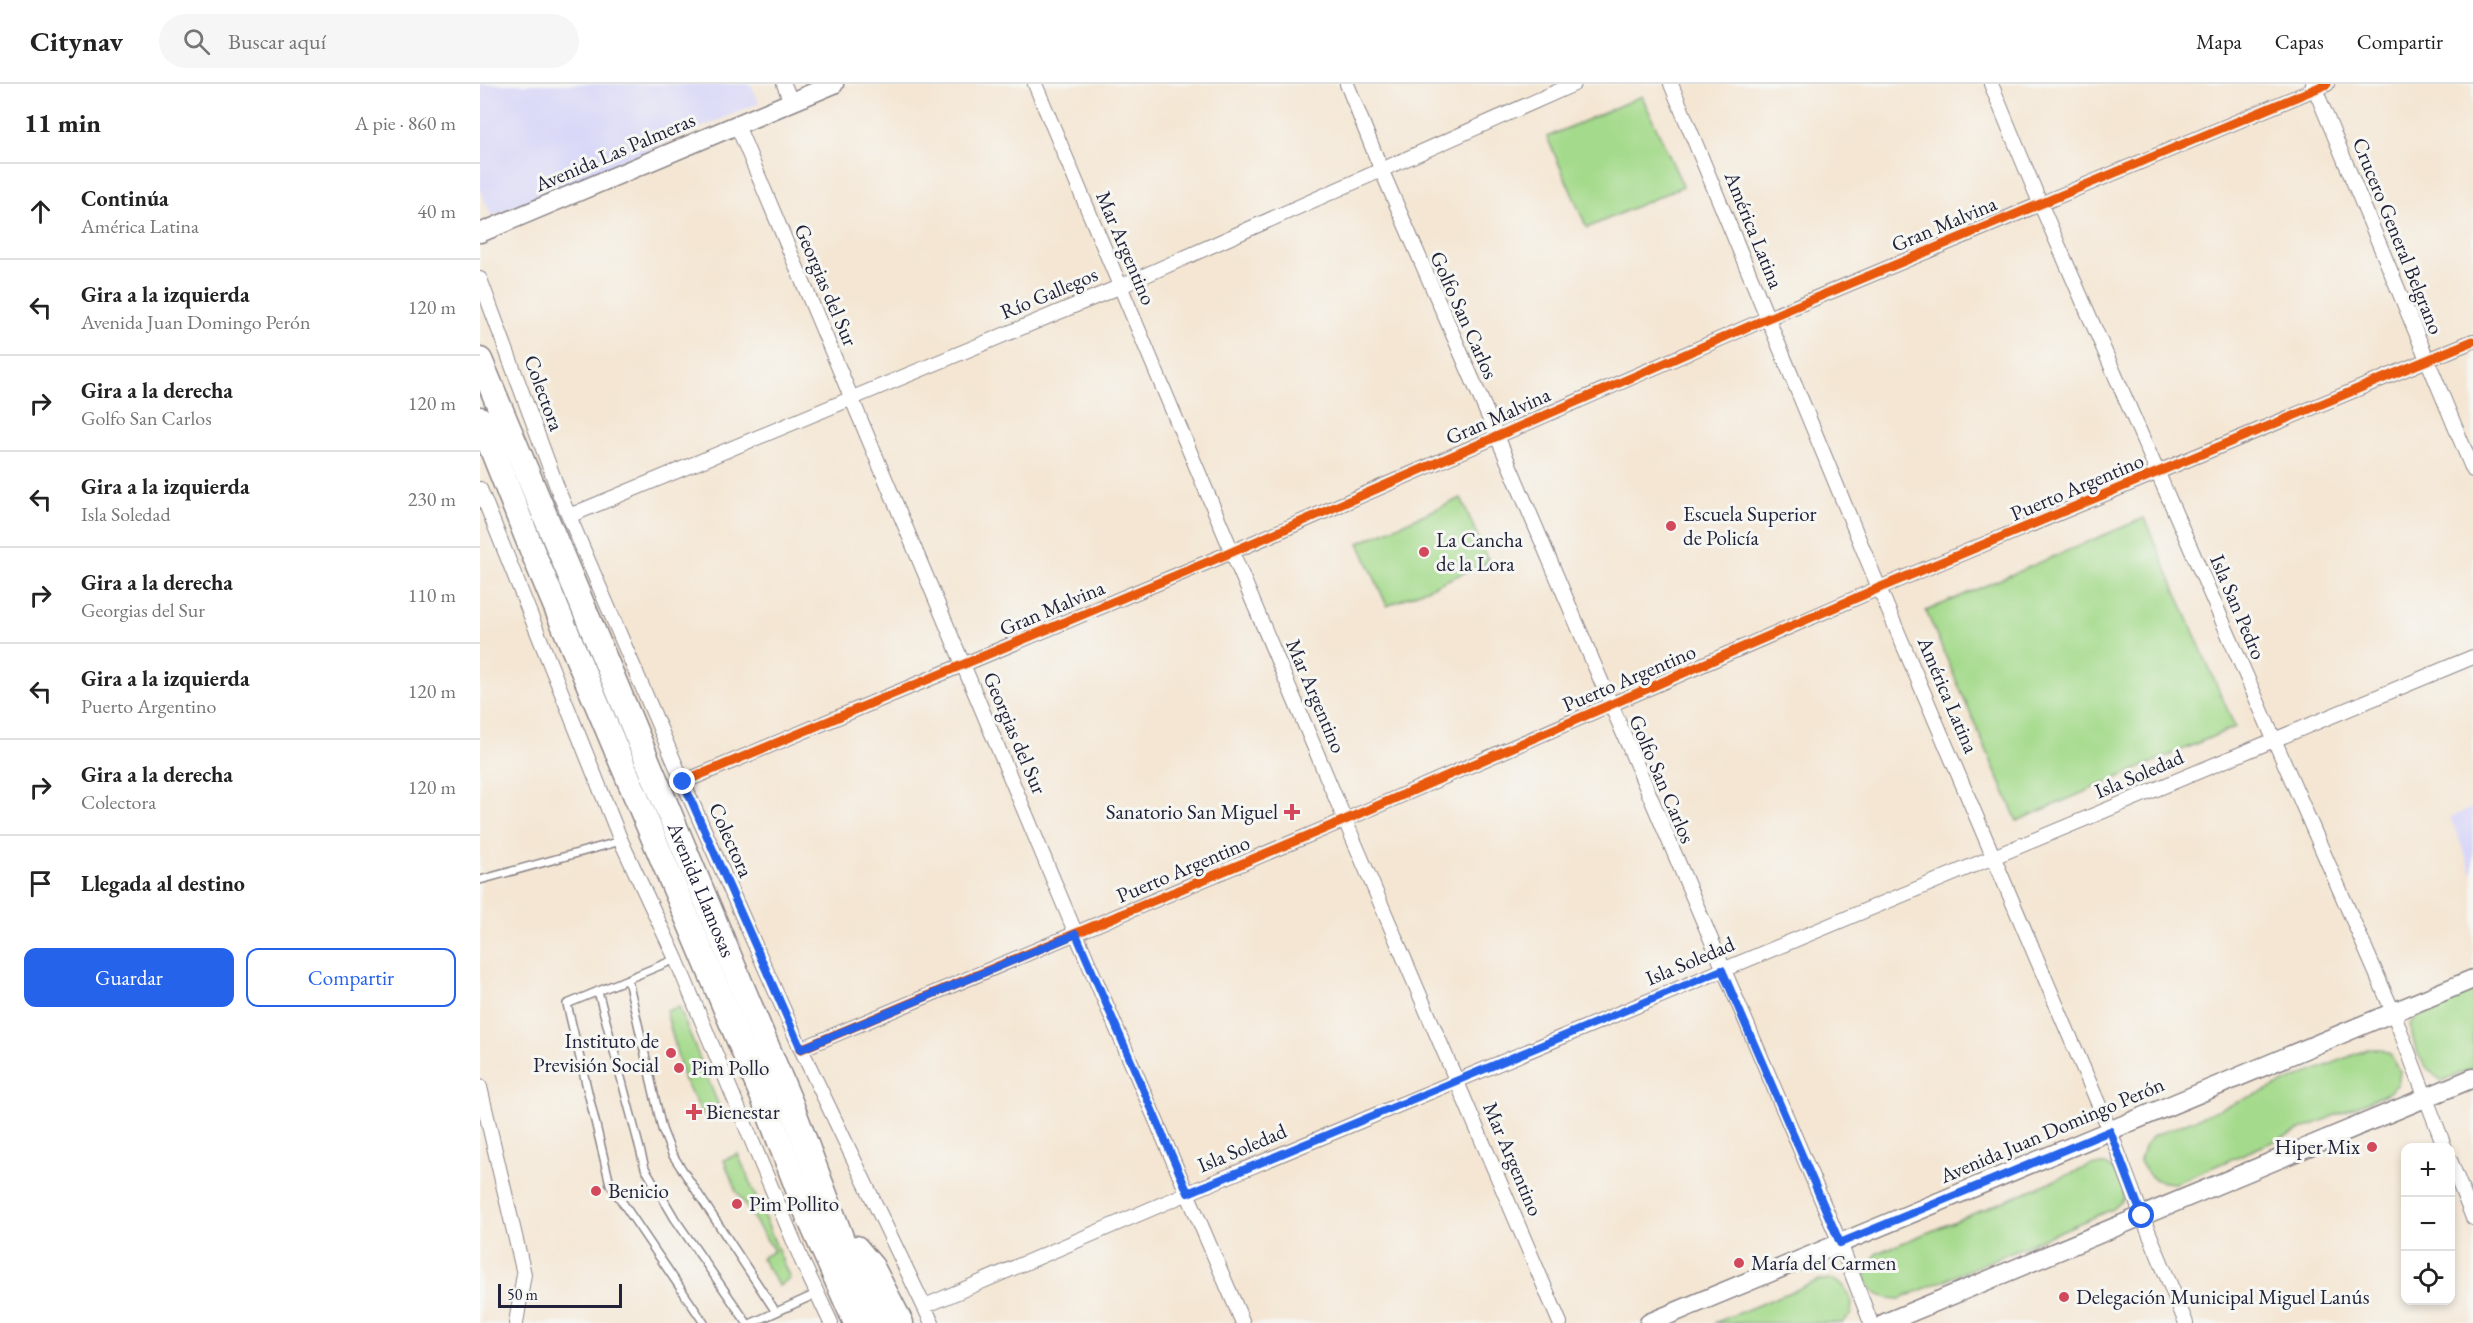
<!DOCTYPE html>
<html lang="es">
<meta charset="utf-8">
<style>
:root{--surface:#fff;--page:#f6f6f6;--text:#222;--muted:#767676;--line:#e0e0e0;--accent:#2563eb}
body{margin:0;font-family:"EB Garamond",serif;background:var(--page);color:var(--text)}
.controls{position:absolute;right:18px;bottom:18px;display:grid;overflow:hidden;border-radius:12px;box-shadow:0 3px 9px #0003}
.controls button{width:54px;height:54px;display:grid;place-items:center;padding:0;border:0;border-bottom:2px solid var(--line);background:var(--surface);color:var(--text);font:30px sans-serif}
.scale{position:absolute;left:18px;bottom:15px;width:124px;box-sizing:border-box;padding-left:6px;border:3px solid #22223b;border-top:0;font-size:16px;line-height:21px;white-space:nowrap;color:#22223b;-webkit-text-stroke:4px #f6f6f2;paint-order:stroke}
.stop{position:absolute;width:18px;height:18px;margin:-14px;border:4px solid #2563eb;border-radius:50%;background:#fff}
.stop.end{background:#2563eb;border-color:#fff;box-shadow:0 2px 6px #0008}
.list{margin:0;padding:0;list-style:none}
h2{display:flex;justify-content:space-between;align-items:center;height:78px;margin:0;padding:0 24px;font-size:26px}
h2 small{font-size:20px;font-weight:400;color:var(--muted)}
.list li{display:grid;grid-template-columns:39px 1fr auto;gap:18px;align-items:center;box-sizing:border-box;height:96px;padding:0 24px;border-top:2px solid var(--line)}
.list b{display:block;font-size:22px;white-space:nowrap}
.list p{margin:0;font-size:20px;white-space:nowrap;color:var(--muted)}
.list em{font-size:20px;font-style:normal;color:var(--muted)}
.actions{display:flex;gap:12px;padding:18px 24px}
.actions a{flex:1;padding:14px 0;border:2px solid var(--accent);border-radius:12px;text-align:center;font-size:21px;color:var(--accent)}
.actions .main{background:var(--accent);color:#fff}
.icon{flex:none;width:33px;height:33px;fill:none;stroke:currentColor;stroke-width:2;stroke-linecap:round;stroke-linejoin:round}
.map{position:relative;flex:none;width:1993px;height:1239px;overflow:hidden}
header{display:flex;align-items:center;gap:36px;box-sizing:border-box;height:84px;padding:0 30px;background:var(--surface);border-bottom:2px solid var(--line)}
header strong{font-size:28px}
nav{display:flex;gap:33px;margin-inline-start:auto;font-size:21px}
.search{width:420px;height:54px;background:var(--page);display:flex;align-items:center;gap:15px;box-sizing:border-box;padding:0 21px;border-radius:33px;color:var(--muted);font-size:22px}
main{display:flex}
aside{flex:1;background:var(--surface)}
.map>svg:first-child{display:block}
.built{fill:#d8d7f8}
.green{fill:#a4da8b;stroke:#637e63;stroke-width:1.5}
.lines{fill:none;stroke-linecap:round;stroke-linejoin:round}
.lane-casing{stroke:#8b8487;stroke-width:10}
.street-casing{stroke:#8b8487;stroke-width:16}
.secondary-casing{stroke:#8b8487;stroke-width:21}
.highway-casing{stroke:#8b8487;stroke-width:27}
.lane{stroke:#fff;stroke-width:7}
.street{stroke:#fff;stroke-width:14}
.secondary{stroke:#fff;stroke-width:18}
.highway{stroke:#fff;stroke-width:24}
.cycleway-casing{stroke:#f6f6f2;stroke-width:13}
.cycleway{stroke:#e8590c;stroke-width:9}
.route{stroke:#2563eb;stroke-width:8}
.poi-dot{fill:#d1495b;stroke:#f6f6f2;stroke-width:2}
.labels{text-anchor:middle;stroke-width:6;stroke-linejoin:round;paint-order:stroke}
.street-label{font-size:21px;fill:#22223b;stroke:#f6f6f2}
.poi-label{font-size:21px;fill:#22223b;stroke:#f6f6f2;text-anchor:start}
</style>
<header>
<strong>Citynav</strong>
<div class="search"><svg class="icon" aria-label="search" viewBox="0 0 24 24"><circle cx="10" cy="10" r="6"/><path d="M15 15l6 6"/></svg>Buscar aquí</div>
<nav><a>Mapa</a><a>Capas</a><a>Compartir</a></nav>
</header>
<main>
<aside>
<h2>11 min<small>A pie · 860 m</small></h2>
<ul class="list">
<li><svg class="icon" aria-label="ahead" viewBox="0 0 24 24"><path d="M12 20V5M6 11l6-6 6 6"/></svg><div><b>Continúa</b><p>América Latina</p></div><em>40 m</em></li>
<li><svg class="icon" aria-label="left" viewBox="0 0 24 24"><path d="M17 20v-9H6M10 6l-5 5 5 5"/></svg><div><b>Gira a la izquierda</b><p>Avenida Juan Domingo Perón</p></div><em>120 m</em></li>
<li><svg class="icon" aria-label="right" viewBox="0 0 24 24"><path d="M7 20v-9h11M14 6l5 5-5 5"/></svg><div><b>Gira a la derecha</b><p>Golfo San Carlos</p></div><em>120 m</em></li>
<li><svg class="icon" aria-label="left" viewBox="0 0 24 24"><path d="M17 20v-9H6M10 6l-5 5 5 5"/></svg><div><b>Gira a la izquierda</b><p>Isla Soledad</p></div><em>230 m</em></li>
<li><svg class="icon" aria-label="right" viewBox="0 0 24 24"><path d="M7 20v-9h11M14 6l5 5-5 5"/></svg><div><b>Gira a la derecha</b><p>Georgias del Sur</p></div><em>110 m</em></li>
<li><svg class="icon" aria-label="left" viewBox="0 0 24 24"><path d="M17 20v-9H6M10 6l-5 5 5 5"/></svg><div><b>Gira a la izquierda</b><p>Puerto Argentino</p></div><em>120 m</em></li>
<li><svg class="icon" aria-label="right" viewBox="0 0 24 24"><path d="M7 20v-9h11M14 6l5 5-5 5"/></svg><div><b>Gira a la derecha</b><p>Colectora</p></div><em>120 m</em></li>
<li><svg class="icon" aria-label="arrive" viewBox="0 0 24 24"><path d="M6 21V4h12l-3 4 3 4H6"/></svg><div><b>Llegada al destino</b></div></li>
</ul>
<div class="actions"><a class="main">Guardar</a><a>Compartir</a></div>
</aside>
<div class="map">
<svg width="1993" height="1239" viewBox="0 0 1993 1239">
<rect width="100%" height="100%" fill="#f6f6f2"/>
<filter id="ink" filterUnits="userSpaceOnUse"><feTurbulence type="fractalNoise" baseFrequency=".0167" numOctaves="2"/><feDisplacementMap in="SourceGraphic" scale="12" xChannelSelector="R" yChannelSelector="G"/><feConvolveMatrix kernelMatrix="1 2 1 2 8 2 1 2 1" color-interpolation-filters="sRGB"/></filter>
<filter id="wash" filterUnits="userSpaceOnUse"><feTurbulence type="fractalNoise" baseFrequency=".008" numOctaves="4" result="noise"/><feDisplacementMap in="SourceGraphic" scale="24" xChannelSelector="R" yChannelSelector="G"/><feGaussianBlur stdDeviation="1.35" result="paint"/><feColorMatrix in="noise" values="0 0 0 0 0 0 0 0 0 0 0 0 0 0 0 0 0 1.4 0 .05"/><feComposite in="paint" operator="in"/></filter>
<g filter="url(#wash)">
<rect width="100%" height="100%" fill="#f4e6d3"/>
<path class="built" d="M0 0H271L279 19 12 133 0 106Z
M1993 724V791L1970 733Z"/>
<path class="green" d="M1162 12 1203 102 1107 144 1067 53Z
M981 414 1009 478 907 522 879 459Z
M1664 434 1755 643 1537 737 1446 527Z
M1993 906V984L1962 997C1940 982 1934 965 1930 940L1942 927Z
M199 923 240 1025 224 1032 204 996 186 927Z
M1888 965H1901L1910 970 1920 987 1918 1000 1908 1009 1695 1099C1675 1098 1669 1095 1660 1077L1664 1063 1673 1052Z
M258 1070 310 1195 299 1202 281 1174 294 1167 255 1105 244 1076Z
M1612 1081H1626L1635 1087 1644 1103 1643 1116 1633 1125 1420 1215C1400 1214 1394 1212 1385 1194L1389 1179 1398 1169Z
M1340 1196H1354L1363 1201 1372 1218 1371 1230 1362 1239H1234Z"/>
</g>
<g filter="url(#ink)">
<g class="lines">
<defs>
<path id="lane" d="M0 796 141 757
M196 875 87 920 130 1100 224 1239
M148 896 182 1045 192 1070 296 1228
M118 907 165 1084 195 1135 267 1239
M272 1239 336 1210"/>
<path id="street" d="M304 0 311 18
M555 0 865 736 1080 1239
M867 0 901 85 1017 352 1360 1159 1391 1239
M1191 0 1399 504 1630 1047 1662 1132 1706 1239
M1511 0 1560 119 1913 928 1965 1064
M1833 0 1993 386
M257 41 596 850 763 1239
M0 195 80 411 203 698 321 965 452 1239
M0 405 141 757 196 875 322 1177 351 1239
M89 432 639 203 1094 0
M203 698 752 468 1288 234 1847 0
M321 965 865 736 1399 504 1993 257
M0 1003 44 1190 36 1239
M1970 1076 1993 1134
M445 1222 708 1109 1993 573"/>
<path id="secondary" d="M0 149 354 0
M1169 1239 1993 895
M1405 1239 1993 994"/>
<g id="highway">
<path id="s1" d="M0 276 311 1020 365 1164 400 1239"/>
<path d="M0 335 54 471 282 1011 327 1129 376 1239"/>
<path d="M376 1164 392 1183 421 1239"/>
</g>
</defs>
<use href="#lane" class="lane-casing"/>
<use href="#street" class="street-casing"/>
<use href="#secondary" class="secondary-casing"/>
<use href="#highway" class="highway-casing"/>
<use href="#lane" class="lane"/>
<use href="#street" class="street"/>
<use href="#secondary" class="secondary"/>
<use href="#highway" class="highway"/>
<defs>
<path id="cycleway" d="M203 698 752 468 1288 234 1847 0
M321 965 865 736 1399 504 1993 257"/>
</defs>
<use href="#cycleway" class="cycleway-casing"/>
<use href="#cycleway" class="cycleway"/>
</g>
</g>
<g class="lines" filter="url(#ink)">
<path class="route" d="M203 698 321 965 596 850 708 1109 1242 886 1360 1159 1630 1047 1662 1132"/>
</g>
<g class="poi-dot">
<circle cx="1191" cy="442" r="6"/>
<circle cx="944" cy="468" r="6"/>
<path d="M809 719h6v6h6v6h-6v6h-6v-6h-6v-6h6z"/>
<circle cx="191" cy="969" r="6"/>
<circle cx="199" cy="984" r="6"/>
<path d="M211 1019h6v6h6v6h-6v6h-6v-6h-6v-6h6z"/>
<circle cx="1892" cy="1063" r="6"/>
<circle cx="116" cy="1107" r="6"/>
<circle cx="257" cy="1120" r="6"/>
<circle cx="1259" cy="1179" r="6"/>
<circle cx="1584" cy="1213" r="6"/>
</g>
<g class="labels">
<g class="street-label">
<text transform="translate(135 68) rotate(-23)" y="7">Avenida Las Palmeras</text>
<text transform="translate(1464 140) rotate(-23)" y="7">Gran Malvina</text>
<text transform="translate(1274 146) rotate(68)" y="7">América Latina</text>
<text transform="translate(1918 152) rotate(68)" y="7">Crucero General Belgrano</text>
<text transform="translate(646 164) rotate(67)" y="7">Mar Argentino</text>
<text transform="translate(346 201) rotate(67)" y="7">Georgias del Sur</text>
<text transform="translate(569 209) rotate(-23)" y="7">Río Gallegos</text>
<text transform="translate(984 231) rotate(66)" y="7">Golfo San Carlos</text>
<text transform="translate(64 309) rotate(70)" y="7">Colectora</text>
<text transform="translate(1018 332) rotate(-24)" y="7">Gran Malvina</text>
<text transform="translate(1597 403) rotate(-23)" y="7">Puerto Argentino</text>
<text transform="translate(1758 523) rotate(67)" y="7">Isla San Pedro</text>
<text transform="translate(572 524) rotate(-23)" y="7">Gran Malvina</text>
<text transform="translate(1149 594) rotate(-23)" y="7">Puerto Argentino</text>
<text transform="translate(1468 611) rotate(67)" y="7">América Latina</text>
<text transform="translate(836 612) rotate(67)" y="7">Mar Argentino</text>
<text transform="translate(535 649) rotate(67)" y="7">Georgias del Sur</text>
<text transform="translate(1659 690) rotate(-23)" y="7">Isla Soledad</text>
<text transform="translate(1182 695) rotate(67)" y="7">Golfo San Carlos</text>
<text transform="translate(251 756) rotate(66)" y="7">Colectora</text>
<text transform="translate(703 785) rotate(-23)" y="7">Puerto Argentino</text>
<text dy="7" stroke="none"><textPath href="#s1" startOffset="574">Avenida Llamosas</textPath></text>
<text transform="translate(1210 877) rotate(-23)" y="7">Isla Soledad</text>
<text transform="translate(1572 1046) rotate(-23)" y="7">Avenida Juan Domingo Perón</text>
<text transform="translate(762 1064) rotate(-23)" y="7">Isla Soledad</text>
<text transform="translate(1033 1075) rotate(67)" y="7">Mar Argentino</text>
</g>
<g class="poi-label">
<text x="1203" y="437">Escuela Superior<tspan x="1203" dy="24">de Policía</tspan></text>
<text x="956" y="463">La Cancha<tspan x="956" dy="24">de la Lora</tspan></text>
<text x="798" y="735" text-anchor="end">Sanatorio San Miguel</text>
<text x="179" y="964" text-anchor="end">Instituto de<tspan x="179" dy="24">Previsión Social</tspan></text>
<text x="211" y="991">Pim Pollo</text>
<text x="226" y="1035">Bienestar</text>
<text x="1880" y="1070" text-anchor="end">Hiper Mix</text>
<text x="128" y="1114">Benicio</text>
<text x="269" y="1127">Pim Pollito</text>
<text x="1271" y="1186">María del Carmen</text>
<text x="1596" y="1220">Delegación Municipal Miguel Lanús</text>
</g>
</g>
</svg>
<div class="controls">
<button>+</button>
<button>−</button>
<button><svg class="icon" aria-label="locate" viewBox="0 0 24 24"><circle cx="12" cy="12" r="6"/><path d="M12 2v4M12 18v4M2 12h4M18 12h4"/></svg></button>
</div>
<div class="scale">50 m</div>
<div class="stop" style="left:1662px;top:1132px"></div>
<div class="stop end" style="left:203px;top:698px"></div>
</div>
</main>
